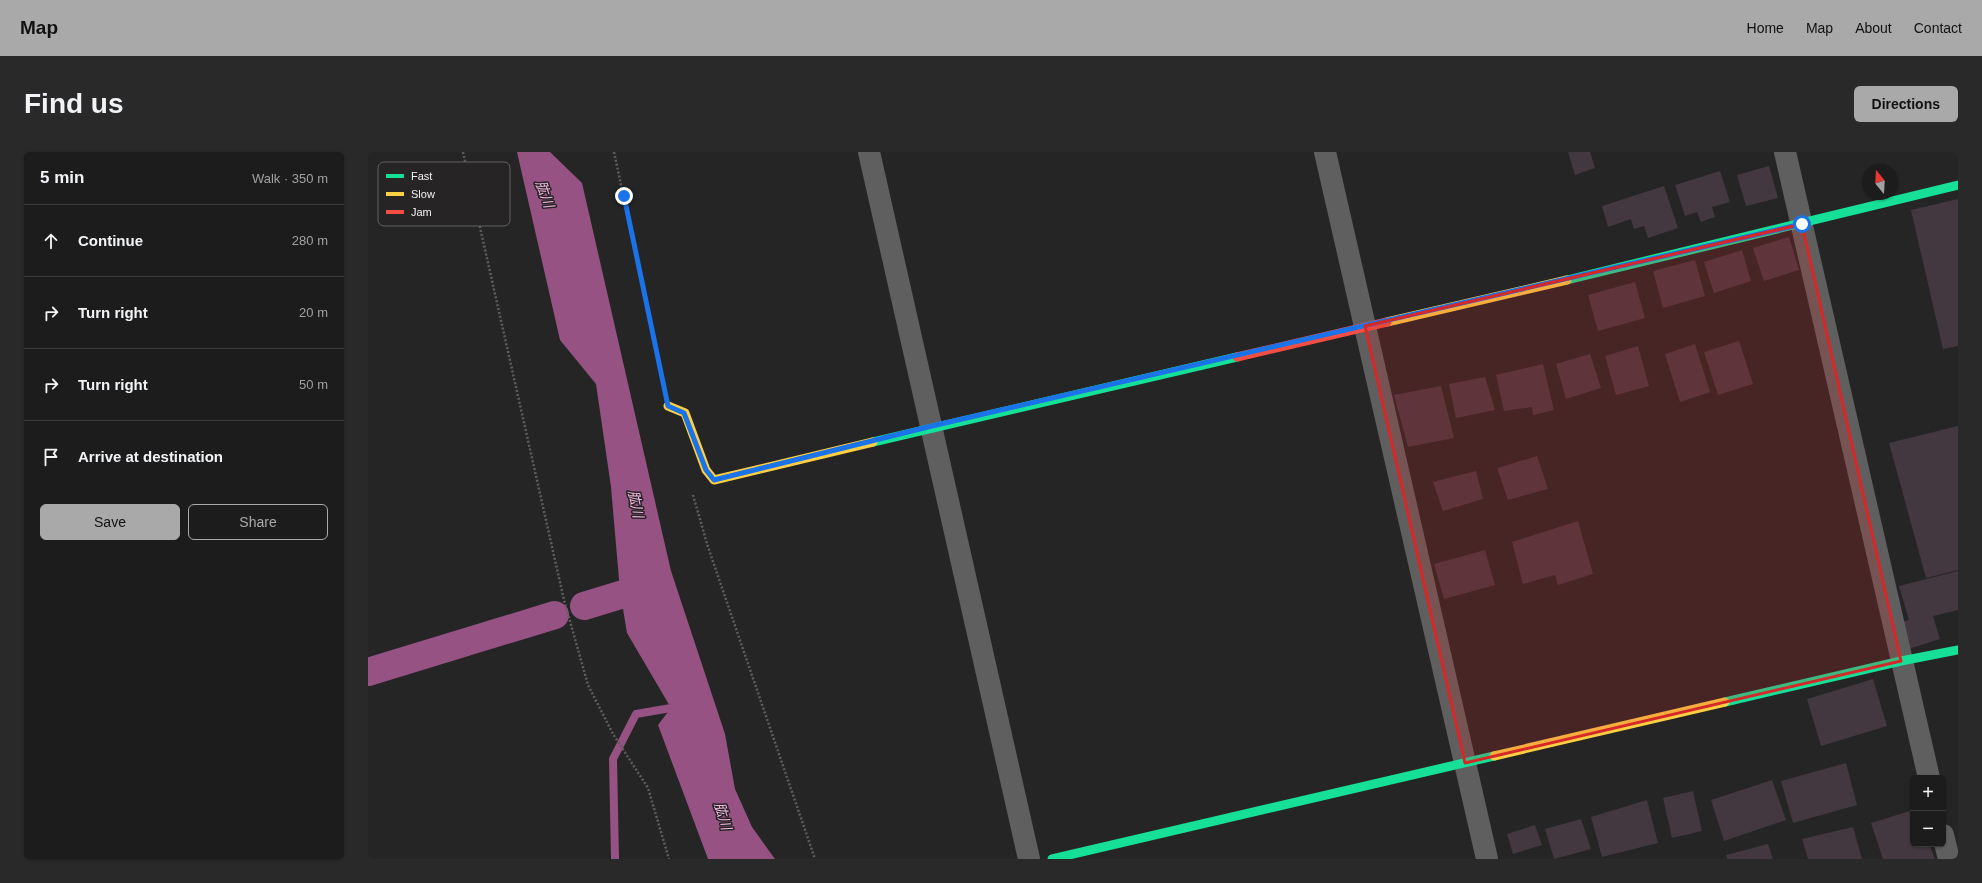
<!DOCTYPE html>
<meta charset="utf-8">
<style>
:root{--surface:#1c1c1c;--page:#292929;--text:#f1f3f6;--muted:#a0a1a3;--line:#3a3a3b;--accent:#aaa9aa}
body{margin:0;font-family:Helvetica,"Noto Sans JP",sans-serif;background:var(--page);color:var(--text)}
.controls{position:absolute;right:12px;bottom:12px;display:grid;overflow:hidden;border-radius:6px;box-shadow:0 1px 3px #0004}
.controls button{width:36px;height:36px;display:grid;place-items:center;padding:0;border:0;border-bottom:1px solid var(--line);background:var(--surface);color:var(--text);font:20px sans-serif}
.compass{position:absolute;left:1494px;top:12px;width:36px;height:36px;border-radius:50%;background:var(--surface);box-shadow:0 1px 3px #0004;rotate:342deg}
.stop{position:absolute;width:12px;height:12px;margin:-9px;border:3px solid #1a73e8;border-radius:50%;background:#fff}
.stop.end{background:#1a73e8;border-color:#fff;box-shadow:0 1px 4px #0008}
.list{margin:0;padding:0;list-style:none}
h2{display:flex;justify-content:space-between;align-items:center;height:52px;margin:0;padding:0 16px;font-size:17px}
h2 small{font-size:13px;font-weight:400;color:var(--muted)}
.list li{display:grid;grid-template-columns:26px 1fr auto;gap:12px;align-items:center;box-sizing:border-box;height:72px;padding:0 16px;border-top:1px solid var(--line)}
.list b{display:block;font-size:15px;white-space:nowrap}
.list em{font-size:13px;font-style:normal;color:var(--muted)}
.actions{display:flex;gap:8px;padding:12px 16px}
.actions a{flex:1;padding:9px 0;border:1px solid var(--accent);border-radius:6px;text-align:center;font-size:14px;color:var(--accent)}
.actions .main{background:var(--accent);color:#111}
.icon{flex:none;width:22px;height:22px;fill:none;stroke:currentColor;stroke-width:2;stroke-linecap:round;stroke-linejoin:round}
.map{position:relative;flex:none;width:1590px;height:707px;overflow:hidden;border-radius:6px}
header{display:flex;align-items:center;gap:24px;box-sizing:border-box;height:56px;padding:0 20px;background:var(--accent);color:#111}
header strong{font-size:19px}
nav{display:flex;gap:22px;margin-inline-start:auto;font-size:14px}
.intro{display:flex;align-items:center;justify-content:space-between;box-sizing:border-box;height:96px;padding:0 24px}
h1{margin:0;font-size:28px}
.button{padding:10px 18px;border-radius:6px;background:var(--accent);color:#111;font-size:14px;font-weight:700}
main{display:flex;gap:24px;padding:0 24px}
aside{flex:1;background:var(--surface);border-radius:6px;box-shadow:0 1px 3px #0004}
.map>svg:first-child{display:block}
.water{fill:#955283}
.lines{fill:none;stroke-linecap:round;stroke-linejoin:round}
.stream{stroke:#955283;stroke-width:8}
.canal{stroke:#955283;stroke-width:28}
.building{fill:#433740}
.path{stroke:#5f5e5f;stroke-width:2.5;stroke-dasharray:2 2;stroke-linecap:butt}
.street{stroke:#605f60;stroke-width:22}
.fast{stroke:#16e098;stroke-width:9}
.slow{stroke:#ffcf43;stroke-width:9}
.jam{stroke:#f24e42;stroke-width:9}
.route{stroke:#1a73e8;stroke-width:5}
.marked{fill:#d62828;fill-opacity:0.2;stroke:#d62828;stroke-width:3;stroke-linejoin:round}
.labels{text-anchor:middle;stroke-width:3;stroke-linejoin:round;paint-order:stroke}
.water-label{font-size:14px;font-style:italic;fill:#f5b8e2;stroke:#262425}
.key{fill:#262425;stroke:#636162;stroke-width:1}
.key-label{font-size:11px;fill:#f2f0f1}
</style>
<header>
<strong>Map</strong>
<nav><a>Home</a><a>Map</a><a>About</a><a>Contact</a></nav>
</header>
<div class="intro"><h1>Find us</h1><a class="button">Directions</a></div>
<main>
<aside>
<h2>5 min<small>Walk · 350 m</small></h2>
<ul class="list">
<li><svg class="icon" aria-label="ahead" viewBox="0 0 24 24"><path d="M12 20V5M6 11l6-6 6 6"/></svg><div><b>Continue</b></div><em>280 m</em></li>
<li><svg class="icon" aria-label="right" viewBox="0 0 24 24"><path d="M7 20v-9h11M14 6l5 5-5 5"/></svg><div><b>Turn right</b></div><em>20 m</em></li>
<li><svg class="icon" aria-label="right" viewBox="0 0 24 24"><path d="M7 20v-9h11M14 6l5 5-5 5"/></svg><div><b>Turn right</b></div><em>50 m</em></li>
<li><svg class="icon" aria-label="arrive" viewBox="0 0 24 24"><path d="M6 21V4h12l-3 4 3 4H6"/></svg><div><b>Arrive at destination</b></div></li>
</ul>
<div class="actions"><a class="main">Save</a><a>Share</a></div>
</aside>
<div class="map">
<svg width="1590" height="707" viewBox="0 0 1590 707">
<rect width="100%" height="100%" fill="#252525"/>
<path class="water" d="M149 0H182L214 31 303 419 357 582 367 637 384 675 407 707H340L290 573 303 556 259 481 252 439 243 335 228 232 192 188Z"/>
<g class="lines">
<path class="stream" d="M247 707 245 607 268 562 303 556"/>
<path class="canal" d="M216 454 285 433
M0 520 187 463"/>
</g>
<path class="building" d="M1200 0H1222L1227 16 1207 23Z
M1401 14 1410 46 1378 54 1369 23Z
M1352 19 1362 50 1344 55 1347 65 1341 67 1333 70 1329 60 1317 64 1307 33Z
M1296 34 1310 76 1280 86 1276 74 1266 77 1263 67 1240 75 1234 54Z
M1590 47V194L1575 197 1543 58Z
M1421 85 1431 118 1396 129 1385 96Z
M1374 98 1383 129 1346 141 1336 110Z
M1327 108 1337 144 1295 156 1285 119Z
M1267 130 1277 166 1230 179 1220 143Z
M1371 189 1385 232 1350 243 1336 200Z
M1327 192 1342 240 1312 250 1297 202Z
M1270 194 1281 234 1248 243 1237 204Z
M1222 202 1233 236 1198 247 1188 212Z
M1175 212 1186 258 1165 263 1164 255 1136 259 1128 223Z
M1117 225 1127 258 1088 266 1081 232Z
M1073 234 1086 286 1040 295 1026 243Z
M1590 274V418L1558 426 1521 291Z
M1169 304 1180 337 1140 348 1129 316Z
M1108 319 1115 347 1075 359 1065 330Z
M1210 369 1225 422 1190 433 1187 423 1155 432 1144 390Z
M1117 398 1127 433 1076 447 1066 412Z
M1590 419V458L1565 464 1572 487 1541 497 1533 470 1541 468 1531 434Z
M1505 527 1519 574 1453 594 1439 547Z
M1478 611 1489 653 1425 671 1413 629Z
M1404 628 1418 668 1356 689 1343 648Z
M1325 639 1334 679 1304 686 1295 646Z
M1279 648 1290 691 1234 705 1223 665Z
M1545 658V692H1561L1567 707H1515L1503 671Z
M1213 667 1223 697 1186 707 1177 677Z
M1167 673 1174 693 1145 702 1139 682Z
M1485 675 1494 707H1440L1434 687Z
M1400 692 1405 707H1359L1358 703Z"/>
<g class="lines">
<path class="path" d="M95 0 196 448 220 533 245 582 280 636 301 707
M246 0 295 230
M325 343 340 395 447 707"/>
<path class="street" d="M501 0 661 707
M957 0 1119 707
M1417 0 1561 626
M1575 683 1581 707"/>
<path class="fast" d="M1199 128 1590 33
M505 290 869 205
M1357 550 1533 509 1590 498
M684 707 1126 604"/>
<path class="slow" d="M1019 170 1199 128
M300 254 317 261 338 318 346 328 505 290
M1126 604 1357 550"/>
<path class="jam" d="M869 205 1019 170"/>
</g>
<g class="lines">
<path class="route" d="M256 44 300 254 316 261 338 318 346 328 564 274 1434 72"/>
</g>
<path class="marked" d="M1434 72 1533 509 1097 611 997 174Z"/>
<g class="labels">
<g class="water-label">
<text transform="translate(177 42) rotate(70)" y="5">肱川</text>
<text transform="translate(268 352) rotate(78)" y="5">肱川</text>
<text transform="translate(355 664) rotate(73)" y="5">肱川</text>
</g>
</g>
<rect x="10" y="10" width="132" height="64" rx="6" class="key"/>
<rect x="18" y="22" width="18" height="4" fill="#16e098"/>
<rect x="18" y="40" width="18" height="4" fill="#ffcf43"/>
<rect x="18" y="58" width="18" height="4" fill="#f24e42"/>
<g class="key-label">
<text x="43" y="28">Fast</text>
<text x="43" y="46">Slow</text>
<text x="43" y="64">Jam</text>
</g>
</svg>
<div class="controls">
<button>+</button>
<button>−</button>
</div>
<svg class="compass" viewBox="-18 -18 36 36"><path d="M0-13l5 13h-10z" fill="#e53935"/><path d="M0 13l5-13h-10z" fill="#a0a1a3"/></svg>
<div class="stop" style="left:1434px;top:72px"></div>
<div class="stop end" style="left:256px;top:44px"></div>
</div>
</main>
